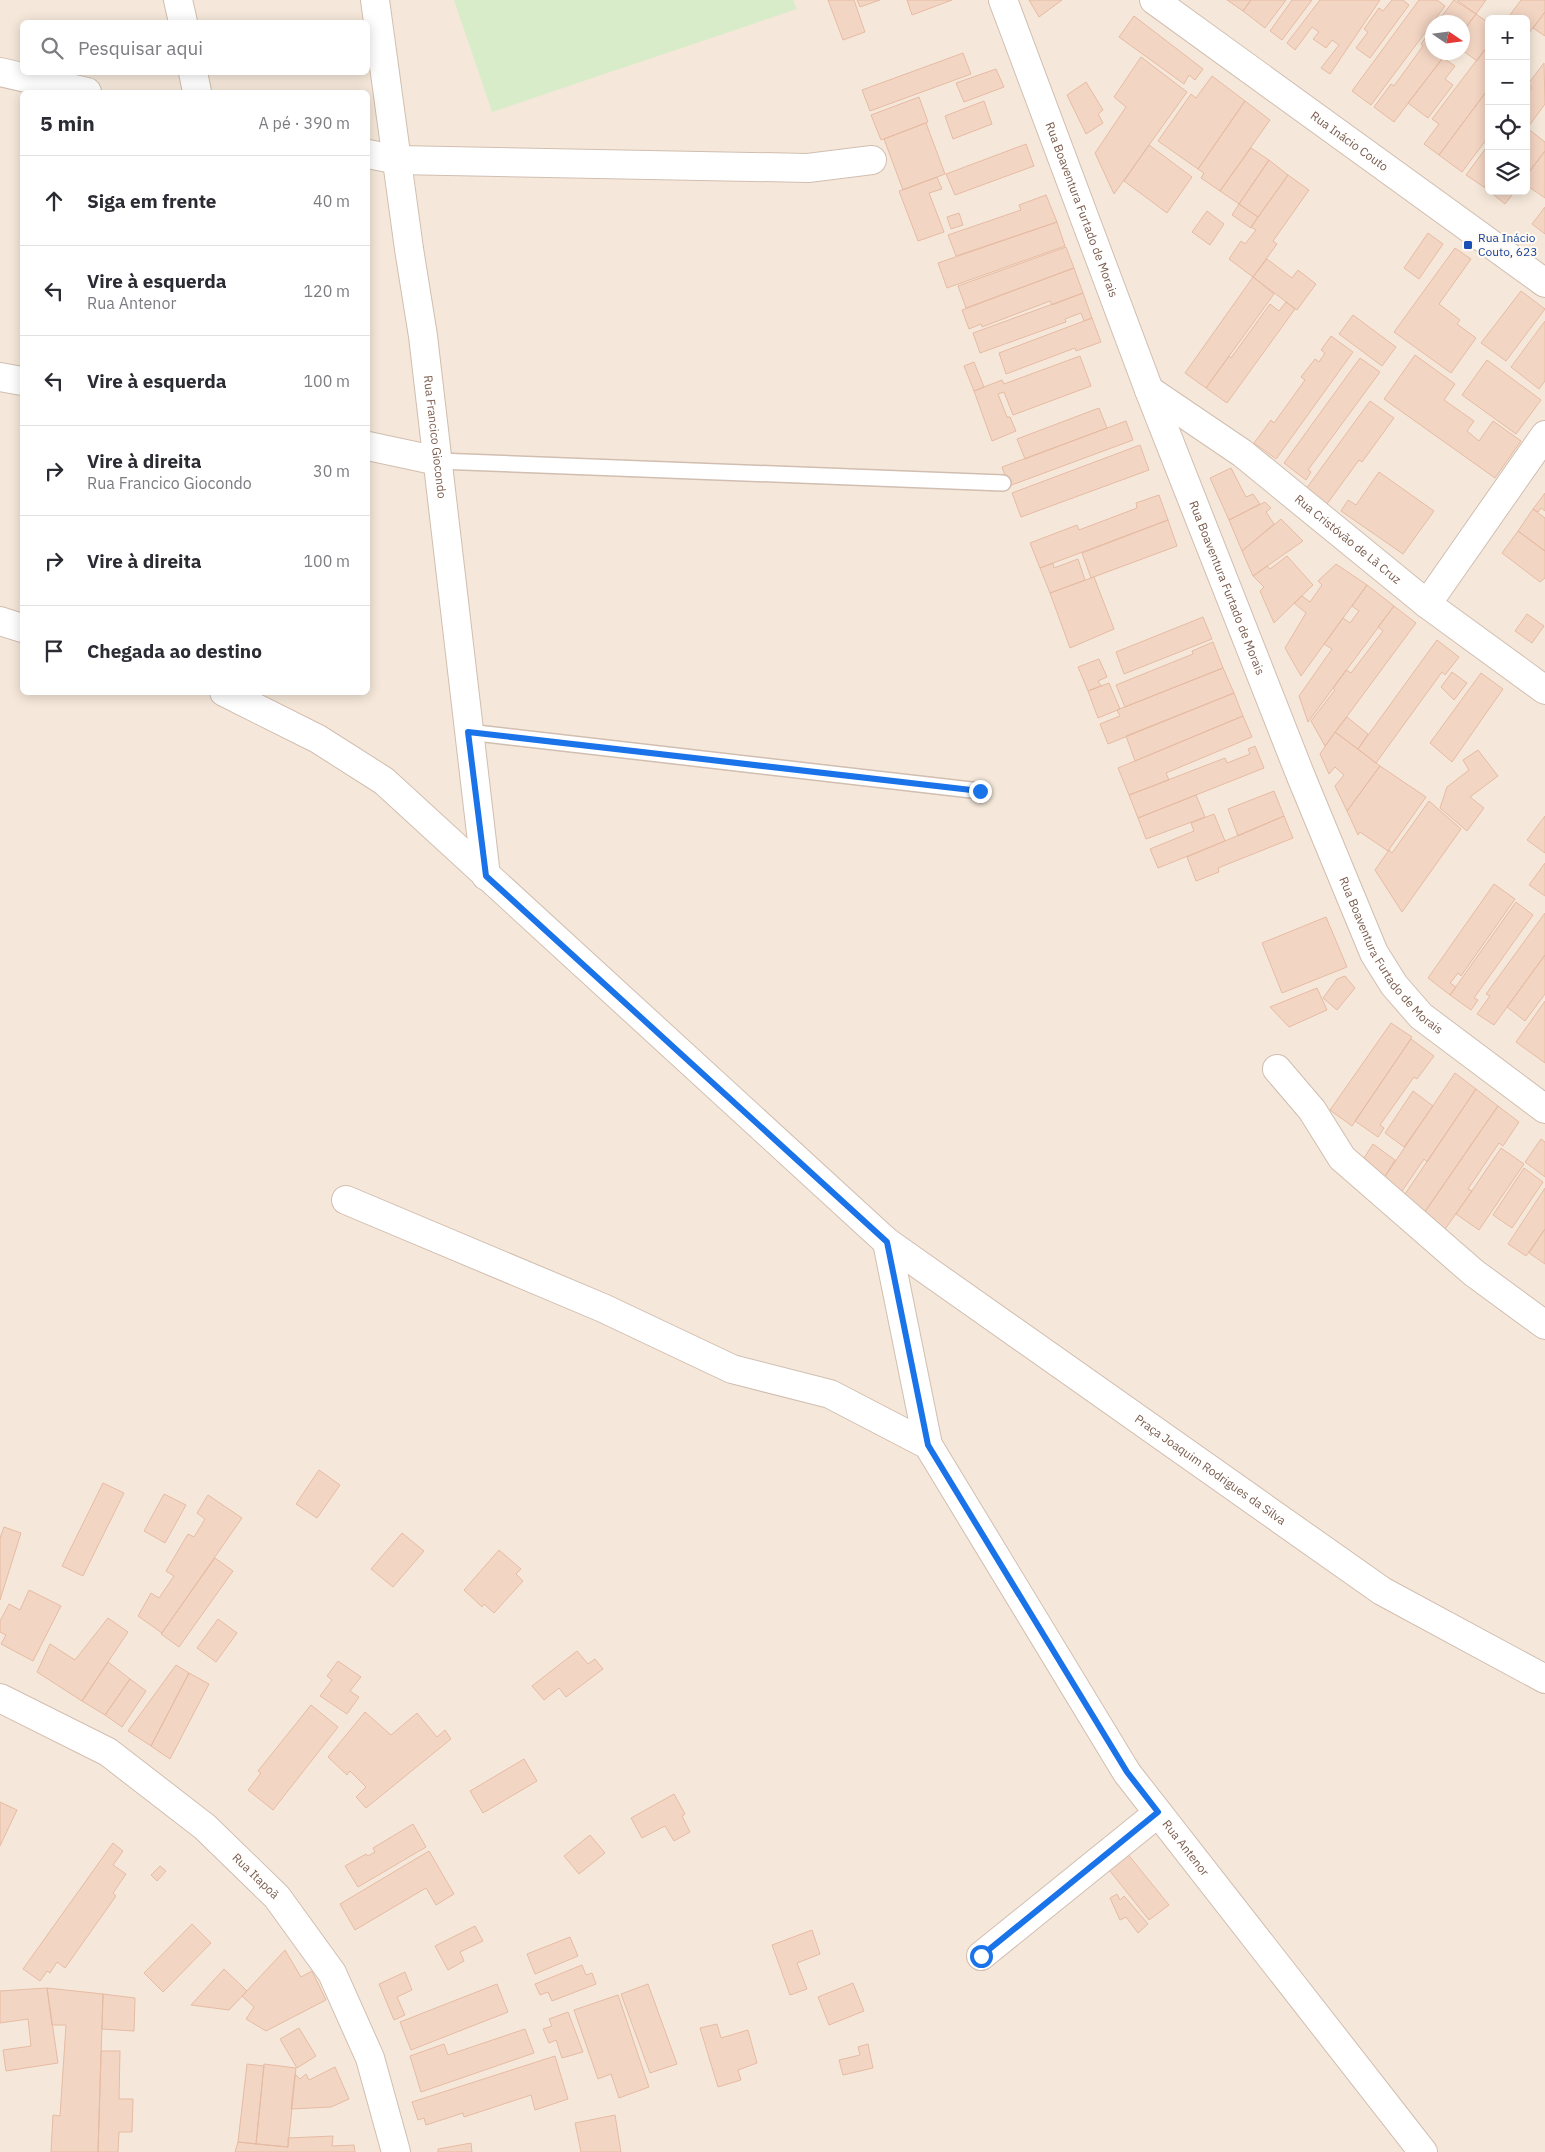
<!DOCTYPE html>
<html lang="pt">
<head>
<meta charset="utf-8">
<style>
	body { margin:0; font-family:"IBM Plex Sans",sans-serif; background:#f7f7f7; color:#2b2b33 }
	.controls { position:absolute; right:15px; top:15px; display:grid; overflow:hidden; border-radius:8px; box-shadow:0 2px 12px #0003 }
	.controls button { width:45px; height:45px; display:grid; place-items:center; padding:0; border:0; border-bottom:1px solid #e1e1e2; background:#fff; color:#2b2b33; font:25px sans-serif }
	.compass { position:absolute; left:1425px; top:15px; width:45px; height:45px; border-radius:50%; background:#fff; box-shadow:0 2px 12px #0003; rotate:103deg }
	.stop { position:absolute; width:15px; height:15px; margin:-11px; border:4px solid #1a73e8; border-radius:50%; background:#fff }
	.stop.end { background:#1a73e8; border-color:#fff; box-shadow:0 1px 5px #0008 }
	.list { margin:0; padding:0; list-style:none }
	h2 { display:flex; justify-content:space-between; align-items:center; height:65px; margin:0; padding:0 20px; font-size:21px }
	h2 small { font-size:16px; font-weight:400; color:#7c7c81 }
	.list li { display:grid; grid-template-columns:32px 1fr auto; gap:15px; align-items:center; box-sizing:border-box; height:90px; padding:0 20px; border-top:1px solid #e1e1e2 }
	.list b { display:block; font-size:19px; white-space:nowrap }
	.list p { margin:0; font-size:16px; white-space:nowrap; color:#7c7c81 }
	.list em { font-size:16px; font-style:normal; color:#7c7c81 }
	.icon { flex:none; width:28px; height:28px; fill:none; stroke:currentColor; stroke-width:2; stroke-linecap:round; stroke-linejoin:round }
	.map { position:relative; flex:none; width:1545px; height:2152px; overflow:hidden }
	.search { position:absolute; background:#fff; box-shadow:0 2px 12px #0003; left:20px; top:20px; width:350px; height:55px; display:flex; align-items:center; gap:12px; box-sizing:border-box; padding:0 18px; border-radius:8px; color:#7c7c81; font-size:19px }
	.panel { position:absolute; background:#fff; box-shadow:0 2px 12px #0003; left:20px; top:90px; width:350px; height:605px; border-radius:8px }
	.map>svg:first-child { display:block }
	.residential { fill:#f5e8da; fill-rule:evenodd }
	.green { fill:#d8ecc9 }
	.building { fill:#f3d5c3; stroke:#e6bba3 }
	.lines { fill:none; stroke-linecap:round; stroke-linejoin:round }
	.service-casing { stroke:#d1beb0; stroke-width:18 }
	.minor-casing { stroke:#d1beb0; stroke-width:30 }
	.service { stroke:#fff; stroke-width:15 }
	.minor { stroke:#fff; stroke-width:28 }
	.route { stroke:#1a73e8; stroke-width:6 }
	.transit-dot { fill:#1a4fb4; stroke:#fffaf3; stroke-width:2 }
	.labels { text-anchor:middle; stroke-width:4; stroke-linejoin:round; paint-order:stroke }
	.street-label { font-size:12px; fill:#7a5c4d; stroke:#fffaf3 }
	.transit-label { font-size:12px; fill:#164399; stroke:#fffaf3; text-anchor:start }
</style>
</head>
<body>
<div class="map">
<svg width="1545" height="2152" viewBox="0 0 1545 2152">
	<rect width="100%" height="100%" fill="#fdf6ec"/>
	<path class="residential" d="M0 0H1545V2152H0ZM1489 19H1526V191H1489ZM22 22H368V72H22ZM1432 22H1462V52H1432ZM22 92H368V692H22Z"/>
	<path class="green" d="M454 0H793L797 9 492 112Z"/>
	<path class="building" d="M828 0H854L865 32 843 40Z
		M857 0H880L860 7Z
		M907 0H952L912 15Z
		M1029 0H1062L1039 17Z
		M1227 0H1251L1243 11Z
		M1251 0H1286L1265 28 1243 11Z
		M1292 0H1312L1282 40 1270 31Z
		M1320 0H1380L1330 74 1321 68 1339 45 1332 40 1326 48 1313 39 1319 32 1312 27 1295 50 1287 43Z
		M1392 0H1403L1409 5 1370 58 1356 48 1368 32 1364 29 1379 8 1383 11Z
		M1419 0H1437L1445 6 1371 105 1352 91Z
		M1454 0 1476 14 1462 32V22H1450L1442 16Z
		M1457 0H1486L1476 14Z
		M1521 0H1545V12L1526 37V19H1507Z
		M1545 12V36L1533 28Z
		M1476 14 1489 23V44L1477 61 1462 50V43L1469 34 1464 30Z
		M1134 16 1203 69 1195 80 1189 75 1184 84 1119 37Z
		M1432 29V52H1447L1394 122 1374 107 1391 84 1394 86 1423 46 1421 44Z
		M1489 44V88L1439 155 1424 144 1439 124 1432 119Z
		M963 53 971 74 870 111 862 90Z
		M1141 57 1187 92 1114 194 1095 153 1126 107 1114 97Z
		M1443 58 1455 66 1445 79 1453 85 1428 118 1408 103Z
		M1544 63 1545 104 1526 130V95L1532 88 1528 84Z
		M996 69 1004 87 964 102 956 83Z
		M1212 76 1245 101 1198 169 1158 141 1191 94 1196 98Z
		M1086 82 1103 110 1098 114 1103 123 1086 134 1067 95Z
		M1489 88V136L1462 172 1439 155Z
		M919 97 928 122 881 140 871 115Z
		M984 101 992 124 953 139 945 116Z
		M1245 101 1270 120 1220 191 1201 178 1204 173 1198 169Z
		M926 123 945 174 903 190 884 139Z
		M1527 128 1545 142V151L1526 176Z
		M1026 144 1034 166 955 195 946 174Z
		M1489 144V181L1484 187 1466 175Z
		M1149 145 1192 177 1167 213 1124 181Z
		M1251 148 1269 160 1239 204 1220 191Z
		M1545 151V198L1526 185V176Z
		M1269 160 1288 175 1258 217 1239 204Z
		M1288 175 1309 190 1273 241 1277 244 1253 277 1229 259 1241 241 1245 244 1256 230 1251 227Z
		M937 177 942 189 929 193 944 232 918 241 899 191Z
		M1489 181V191H1515L1505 204 1484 187Z
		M1046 195 1057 222 956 256 948 235 1021 210 1019 205Z
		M1239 204 1258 217 1251 228 1232 215Z
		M1545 207V234L1532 224Z
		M1207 211 1224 224 1210 245 1192 232Z
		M959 213 963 225 951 229 947 217Z
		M1057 222 1065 246 947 288 938 263Z
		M1428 233 1443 244 1419 279 1404 268Z
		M1066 247 1074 268 966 308 958 286Z
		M1455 248 1471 259 1439 304 1460 320 1457 324 1476 338 1451 373 1394 332Z
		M1267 259 1292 278 1298 270 1316 284 1297 310 1253 277Z
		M1074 268 1083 293 1052 305 1050 301 982 327 981 324 969 329 962 310Z
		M1253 277 1274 294 1206 388 1185 373Z
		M1521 291 1545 309 1506 361 1481 343Z
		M1083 293 1092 318 1084 321 1081 313 1065 319 1066 322 980 353 973 333Z
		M1286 302 1295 309 1227 403 1206 388 1229 356 1231 358 1270 304 1279 311Z
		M1353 315 1396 347 1382 366 1339 334Z
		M1092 318 1101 342 1076 351 1075 348 1006 374 999 353Z
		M1545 321V381L1539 389 1511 367Z
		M1331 336 1353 352 1276 459 1254 443 1271 420 1274 423 1305 380 1301 377 1315 359 1319 362 1325 353 1321 350Z
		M1415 355 1455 384 1444 400 1474 421 1467 431 1479 441 1493 421 1521 441 1495 478 1384 399Z
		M1080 356 1091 386 1013 415 1004 392 998 394 1007 417H1010L1016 431 992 441 974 391 1002 380 1004 384Z
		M1360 358 1380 372 1308 470 1311 472 1306 480 1284 463Z
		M1487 360 1541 400 1516 434 1462 395Z
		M974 362 984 387 974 391 964 366Z
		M1370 401 1394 418 1362 462 1359 460 1327 504 1306 489Z
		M1099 408 1107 428 1025 459 1017 439Z
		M1126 421 1133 440 1009 486 1002 467Z
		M1140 445 1149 470 1021 517 1012 493Z
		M1231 468 1246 497 1253 494 1260 504 1229 520 1210 478Z
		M1379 472 1434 511 1403 554 1341 511 1348 500 1356 505Z
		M1545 493V511L1541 508 1538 512 1533 509Z
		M1159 495 1168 520 1040 568 1030 543 1077 525 1079 530 1137 508 1136 503Z
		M1265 502 1271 508 1266 512 1274 524 1242 551 1229 520Z
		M1533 509 1545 518V551L1518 531Z
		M1281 519 1303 541 1253 576 1242 551Z
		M1168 520 1177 546 1091 578 1082 553Z
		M1518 531 1545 551V578L1540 582 1502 553Z
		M1287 556 1313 585 1274 623 1260 591 1264 587 1253 576 1267 566 1270 569Z
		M1078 559 1085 580 1050 593 1040 568 1053 563 1054 568Z
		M1336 564 1367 585 1301 676 1285 648 1306 613 1294 603 1302 596 1310 602 1322 585 1318 581Z
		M1094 577 1114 629 1070 648 1050 593Z
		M1367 585 1394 606 1308 722 1299 696 1332 649 1324 644 1343 618 1350 623 1359 611 1352 606Z
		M1394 606 1416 623 1325 746 1311 721 1335 690 1333 688 1346 670 1351 673 1383 631 1378 627Z
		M1527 614 1544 626 1532 643 1515 631Z
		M1203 617 1212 639 1124 674 1116 652Z
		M1437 640 1459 657 1445 675 1442 672 1376 763 1358 749Z
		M1213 642 1223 668 1125 707 1116 685 1193 654 1192 651Z
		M1099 659 1107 677 1098 681 1101 686 1088 691 1078 667Z
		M1223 668 1234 693 1108 744 1100 724 1120 716 1117 710Z
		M1452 672 1467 683 1454 700 1441 687Z
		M1481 673 1503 689 1452 762 1430 743Z
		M1109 683 1120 709 1098 718 1088 691Z
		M1234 693 1243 716 1135 761 1126 736Z
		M1243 716 1252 737 1166 773 1169 780 1129 795 1118 768Z
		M1347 717 1368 734 1358 749 1335 732Z
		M1335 732 1380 766 1347 811 1335 786 1344 775 1335 767 1329 774 1320 754Z
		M1255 746 1264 768 1138 818 1129 795 1225 758 1227 763 1250 754 1248 749Z
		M1478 750 1498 776 1470 797 1484 808 1467 831 1440 808 1447 787 1469 770 1463 760Z
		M1380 766 1426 797 1388 851 1360 832 1358 835 1347 811Z
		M1274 791 1284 816 1238 836 1228 809Z
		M1196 795 1205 817 1146 839 1138 818Z
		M1429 801 1461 829 1402 912 1375 870 1389 850 1392 853Z
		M1214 814 1225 841 1158 868 1150 849 1194 831 1191 823Z
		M1284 816 1293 838 1218 868 1219 872 1196 881 1187 857Z
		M1545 816V853L1527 840Z
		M1545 863V896L1529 885Z
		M1494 884 1515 899 1461 976 1458 973 1450 983 1456 987 1450 995 1428 978Z
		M1516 902 1533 915 1474 998 1478 1000 1471 1010 1450 995Z
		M1545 913V955L1494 1025 1477 1014 1490 996 1486 994Z
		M1326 917 1347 967 1282 993 1262 943Z
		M1545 955V994L1525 1021 1507 1007Z
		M1345 976 1355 988 1337 1010 1323 998 1337 979Z
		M1317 988 1327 1010 1289 1027 1270 1007Z
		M1545 1001V1063L1516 1042Z
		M1391 1023 1412 1037 1352 1126 1330 1110Z
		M1411 1039 1434 1056 1417 1079 1414 1077 1380 1125 1384 1128 1378 1137 1355 1121Z
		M1455 1073 1476 1089 1427 1162 1424 1159 1398 1197 1380 1184Z
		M1476 1089 1498 1106 1422 1216 1401 1200Z
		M1413 1091 1433 1106 1404 1147 1385 1133Z
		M1498 1106 1519 1122 1503 1146 1499 1143 1468 1189 1472 1191 1443 1232 1422 1216Z
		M1541 1139 1545 1142V1177L1525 1162Z
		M1373 1144 1395 1160 1380 1184 1361 1170 1367 1160 1364 1158Z
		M1501 1148 1524 1164 1479 1230 1456 1214Z
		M1524 1168 1543 1182 1512 1228 1493 1215Z
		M1545 1188V1229L1526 1256 1508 1244Z
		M1545 1229V1264L1529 1253Z
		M319 1470 340 1485 317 1518 296 1504Z
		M103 1483 124 1493 83 1576 62 1566Z
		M164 1494 186 1505 165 1543 144 1531Z
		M208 1495 242 1518 162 1633 138 1616 151 1593 159 1598 174 1576 166 1571 188 1534 194 1537 205 1519 197 1513Z
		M4 1527 21 1533 0 1600V1538Z
		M402 1533 424 1551 393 1587 371 1569Z
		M499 1550 521 1569 516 1574 523 1581 494 1613 484 1604 482 1607 464 1590Z
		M215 1558 233 1571 179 1647 161 1634Z
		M29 1590 61 1606 33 1661 1 1644 6 1635 0 1632V1621L9 1604 20 1610Z
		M108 1618 128 1632 82 1701 37 1672 50 1644 75 1660Z
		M218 1619 237 1633 216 1662 197 1648Z
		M577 1651 588 1664 595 1659 603 1669 566 1697 559 1688 544 1700 532 1686Z
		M338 1661 361 1677 350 1691 359 1697 347 1714 320 1696 332 1680 327 1676Z
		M108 1662 130 1679 105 1715 82 1701Z
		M176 1665 189 1673 151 1746 128 1731Z
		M189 1673 209 1684 170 1759 151 1746Z
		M130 1679 146 1691 122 1727 105 1715Z
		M311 1705 338 1727 273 1810 248 1790 261 1773 258 1771Z
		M365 1712 391 1735 417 1713 437 1737 445 1730 451 1739 366 1808 356 1797 366 1787 350 1771 347 1775 328 1757Z
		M524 1759 537 1781 483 1813 470 1791Z
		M674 1794 685 1814 682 1816 690 1832 674 1841 665 1826 642 1838 631 1818Z
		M0 1802 17 1810 0 1846Z
		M413 1824 426 1847 358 1887 345 1866 366 1854 368 1856 375 1852 373 1848Z
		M590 1835 605 1853 579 1874 564 1856Z
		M113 1843 123 1851 113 1865 126 1874 113 1893 116 1896 65 1968 57 1962 50 1973 47 1971 40 1981 23 1969Z
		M1122 1847 1169 1905 1149 1920 1102 1861Z
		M429 1851 454 1894 436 1905 426 1888 355 1930 340 1904Z
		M160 1866 166 1871 157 1881 151 1875Z
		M1117 1894 1120 1900 1124 1896 1148 1924 1138 1933 1126 1917 1120 1920 1110 1898Z
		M192 1924 211 1943 163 1992 144 1973Z
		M475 1926 483 1941 460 1952 464 1961 448 1970 435 1946Z
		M812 1930 820 1954 797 1963 807 1989 790 1995 772 1945Z
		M570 1937 578 1956 535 1974 527 1954Z
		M285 1950 301 1977 312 1971 326 2000 266 2031 246 2019 254 2007 242 1996Z
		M582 1965 586 1975 592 1973 596 1984 552 2001 548 1992 540 1995 535 1984Z
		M224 1969 247 1991 229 2010 191 2005Z
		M405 1972 412 1990 397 1997 405 2015 394 2020 379 1984Z
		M853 1983 864 2011 829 2025 818 1997Z
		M497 1984 508 2012 411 2050 400 2022Z
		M648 1984 677 2064 650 2073 621 1994Z
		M47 1988 103 1994 98 2152H51L53 2115 60 2116 66 2025H52Z
		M47 1988 58 2063 6 2071 3 2050 31 2046 28 2019 0 2023V1991Z
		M103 1994 135 1998 134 2031 102 2029Z
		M618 1995 649 2087 619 2098 611 2074 598 2079 574 2010Z
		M568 2012 583 2052 562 2058 556 2040 549 2043 543 2029 552 2026 549 2019Z
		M717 2024 721 2038 748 2030 757 2063 738 2070 741 2080 718 2087 700 2028Z
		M299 2028 316 2056 297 2068 280 2039Z
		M525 2029 534 2053 421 2092 410 2056 444 2044 448 2055Z
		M868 2044 873 2068 843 2075 839 2060 860 2055 858 2047Z
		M101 2051H120L119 2099H133L132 2132H119L118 2152H98Z
		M555 2056 568 2099 535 2110 531 2095 464 2117 463 2113 426 2125 424 2118 418 2120 412 2102Z
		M247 2064 264 2066 256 2144 238 2142Z
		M264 2064 296 2068 288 2147 256 2144Z
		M335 2067 349 2099 331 2107 291 2109 295 2074 300 2079 306 2074 309 2080Z
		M615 2115 621 2152H581L575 2123Z
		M333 2136 332 2146 354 2145 355 2152H235L238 2142 288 2147V2138Z
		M471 2143 472 2152H438V2149Z"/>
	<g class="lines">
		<defs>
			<path id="service" d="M438 461 1003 483
				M468 732 980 791"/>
			<g id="minor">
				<path d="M178 0 183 22"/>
				<path id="s1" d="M375 0 409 249 423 336 486 876"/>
				<path id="s2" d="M1003 0 1149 390 1300 774 1374 953 1394 985 1421 1016 1545 1109"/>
				<path id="s3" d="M1154 0 1545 283"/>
				<path d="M0 72 87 92"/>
				<path d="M193 72 197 92"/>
				<path d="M368 154 398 160 808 168 872 160"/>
				<path d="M0 377 22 381"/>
				<path id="s4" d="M1149 390 1242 453 1427 604 1545 690"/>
				<path d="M368 446 438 461"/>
				<path d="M1427 604 1545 435"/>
				<path d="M0 621 22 628"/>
				<path id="s5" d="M224 692 318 739 384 781 887 1242 1382 1591 1545 1679"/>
				<path d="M1277 1069 1312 1110 1342 1158 1474 1273 1545 1325"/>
				<path d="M346 1200 603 1308 732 1369 830 1394 928 1445"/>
				<path id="s6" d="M887 1242 928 1445 1127 1773 1423 2152"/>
				<path id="s7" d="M0 1698 108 1752 205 1827 277 1897 332 1973 370 2058 396 2152"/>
				<path d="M981 1956 1158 1813"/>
			</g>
		</defs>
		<use href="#service" class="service-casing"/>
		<use href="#minor" class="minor-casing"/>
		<use href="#service" class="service"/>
		<use href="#minor" class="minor"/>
	</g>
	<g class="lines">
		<path class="route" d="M980 791 468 732 486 876 887 1242 928 1445 1127 1772 1158 1812 981 1956"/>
	</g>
	<rect class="transit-dot" x="1463" y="240" width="10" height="10" rx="2.5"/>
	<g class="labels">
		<g class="street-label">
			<text dy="4" stroke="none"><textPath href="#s3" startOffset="241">Rua Inácio Couto</textPath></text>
			<text dy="4" stroke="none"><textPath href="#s2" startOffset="224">Rua Boaventura Furtado de Morais</textPath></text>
			<text dy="4" stroke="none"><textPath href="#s1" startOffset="441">Rua Francico Giocondo</textPath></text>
			<text dy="4" stroke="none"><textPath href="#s4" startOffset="249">Rua Cristóvão de Lã Cruz</textPath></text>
			<text dy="4" stroke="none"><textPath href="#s2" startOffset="629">Rua Boaventura Furtado de Morais</textPath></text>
			<text dy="4" stroke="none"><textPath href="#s2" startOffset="1034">Rua Boaventura Furtado de Morais</textPath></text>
			<text dy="4" stroke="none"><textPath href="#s5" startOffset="1261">Praça Joaquim Rodrigues da Silva</textPath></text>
			<text dy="4" stroke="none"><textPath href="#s6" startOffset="686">Rua Antenor</textPath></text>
			<text dy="4" stroke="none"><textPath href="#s7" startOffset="314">Rua Itapoã</textPath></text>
		</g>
		<g class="transit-label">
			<text x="1478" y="242">Rua Inácio<tspan x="1478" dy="14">Couto, 623</tspan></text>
		</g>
	</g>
</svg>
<div class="controls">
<button>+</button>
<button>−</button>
<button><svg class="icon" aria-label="locate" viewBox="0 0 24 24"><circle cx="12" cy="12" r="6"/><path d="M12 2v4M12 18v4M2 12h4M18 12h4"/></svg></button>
<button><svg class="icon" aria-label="layers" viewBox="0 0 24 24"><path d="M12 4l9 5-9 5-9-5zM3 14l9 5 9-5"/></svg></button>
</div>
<svg class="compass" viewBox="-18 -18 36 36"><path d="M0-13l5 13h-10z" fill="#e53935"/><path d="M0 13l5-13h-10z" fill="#7c7c81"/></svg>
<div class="stop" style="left:981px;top:1956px"></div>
<div class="stop end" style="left:980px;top:791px"></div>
<div class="search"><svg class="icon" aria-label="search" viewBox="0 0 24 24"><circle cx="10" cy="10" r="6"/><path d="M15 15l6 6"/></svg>Pesquisar aqui</div>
<section class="panel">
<h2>5 min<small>A pé · 390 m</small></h2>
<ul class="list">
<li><svg class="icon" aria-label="ahead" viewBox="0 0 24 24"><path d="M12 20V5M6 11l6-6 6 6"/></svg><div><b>Siga em frente</b></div><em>40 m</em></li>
<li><svg class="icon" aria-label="left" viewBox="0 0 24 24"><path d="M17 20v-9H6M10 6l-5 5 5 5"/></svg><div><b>Vire à esquerda</b><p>Rua Antenor</p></div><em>120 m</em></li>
<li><svg class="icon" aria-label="left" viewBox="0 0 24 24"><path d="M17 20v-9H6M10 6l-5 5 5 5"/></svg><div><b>Vire à esquerda</b></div><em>100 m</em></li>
<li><svg class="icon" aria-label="right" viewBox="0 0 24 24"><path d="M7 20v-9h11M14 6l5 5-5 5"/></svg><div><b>Vire à direita</b><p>Rua Francico Giocondo</p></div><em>30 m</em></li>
<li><svg class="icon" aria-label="right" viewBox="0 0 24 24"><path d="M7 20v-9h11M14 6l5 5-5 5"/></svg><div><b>Vire à direita</b></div><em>100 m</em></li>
<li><svg class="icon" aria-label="arrive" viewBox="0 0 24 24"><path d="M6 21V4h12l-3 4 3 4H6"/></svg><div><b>Chegada ao destino</b></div></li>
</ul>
</section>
</div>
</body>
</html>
